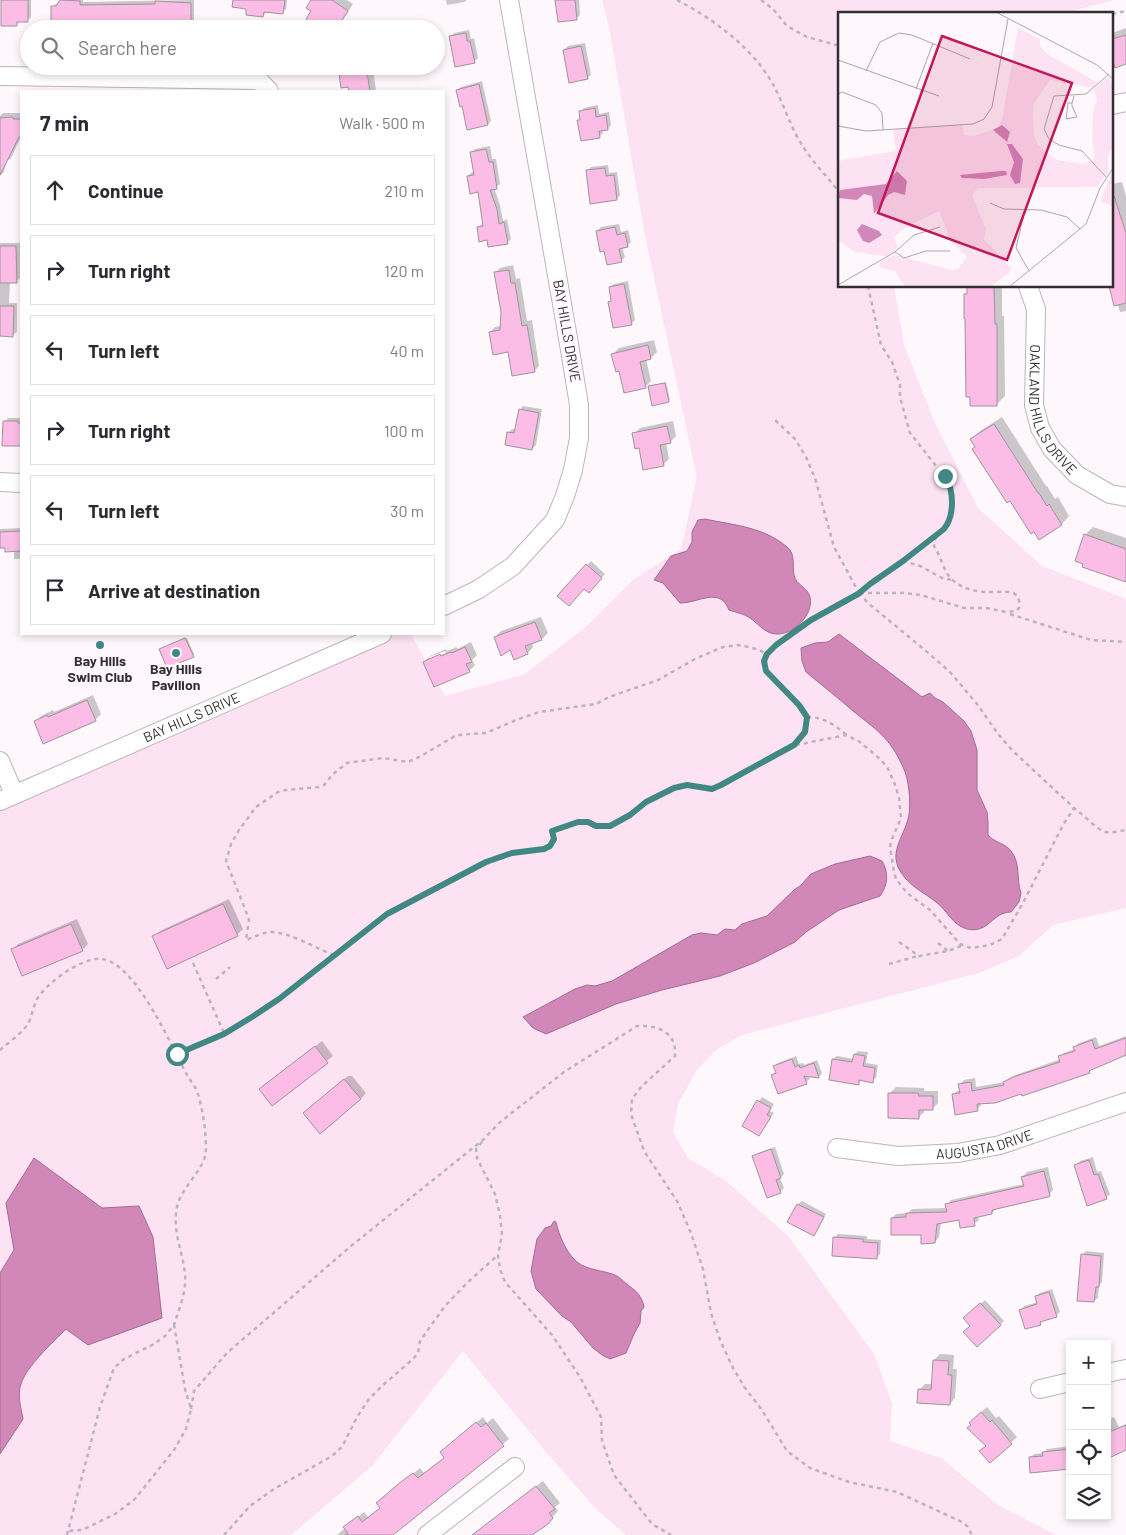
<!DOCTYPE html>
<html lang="en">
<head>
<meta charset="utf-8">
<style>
	body { margin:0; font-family:Barlow,sans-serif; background:#f2f2f3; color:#2b2b33 }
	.controls { position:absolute; right:15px; bottom:15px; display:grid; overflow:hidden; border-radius:0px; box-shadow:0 2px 8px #0003 }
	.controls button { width:45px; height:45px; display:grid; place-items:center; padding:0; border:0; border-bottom:1px solid #e1e1e2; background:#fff; color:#2b2b33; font:25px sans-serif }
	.stop { position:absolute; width:15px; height:15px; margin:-11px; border:4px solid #418884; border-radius:50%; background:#fff }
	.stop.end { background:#418884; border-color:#fff; box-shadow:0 1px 5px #0008 }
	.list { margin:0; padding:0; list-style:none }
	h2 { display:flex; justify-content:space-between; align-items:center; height:65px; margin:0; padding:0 20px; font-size:21px }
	h2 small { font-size:16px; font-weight:400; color:#7c7c81 }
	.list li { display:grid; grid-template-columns:32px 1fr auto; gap:15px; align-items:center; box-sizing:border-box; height:70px; margin:0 10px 10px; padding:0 10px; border:1px solid #e1e1e2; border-radius:0px }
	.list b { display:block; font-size:19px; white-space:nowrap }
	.list em { font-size:16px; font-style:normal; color:#7c7c81 }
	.icon { flex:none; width:28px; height:28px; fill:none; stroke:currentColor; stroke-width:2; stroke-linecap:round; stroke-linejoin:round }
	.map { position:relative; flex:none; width:1126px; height:1535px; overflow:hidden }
	.search { position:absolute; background:#fff; box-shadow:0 2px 8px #0003; left:20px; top:20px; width:425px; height:55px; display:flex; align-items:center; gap:12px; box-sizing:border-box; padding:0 18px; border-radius:28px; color:#7c7c81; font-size:19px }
	.panel { position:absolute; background:#fff; box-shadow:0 2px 8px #0003; left:20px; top:90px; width:425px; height:545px; border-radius:0px }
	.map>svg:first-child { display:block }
	.green { fill:#fde2f3 }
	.water { fill:#d188b8; stroke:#a16d90 }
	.shadow { fill:#0003; fill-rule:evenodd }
	.building { fill:#fbbde5; stroke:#9f939a }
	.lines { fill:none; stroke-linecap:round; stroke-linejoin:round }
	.minor-casing { stroke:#bfb3ba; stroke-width:20 }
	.path { stroke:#bab5b9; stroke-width:2.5; stroke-dasharray:4 4; stroke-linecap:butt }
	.minor { stroke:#fff; stroke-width:18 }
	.route { stroke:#418884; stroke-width:6 }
	.poi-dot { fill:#418884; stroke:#fef8fc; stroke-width:2 }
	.labels { text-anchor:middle; stroke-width:5; stroke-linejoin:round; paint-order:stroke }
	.street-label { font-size:14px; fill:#322e31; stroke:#fef8fc }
	.poi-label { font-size:14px; font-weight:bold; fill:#322e31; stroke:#fef8fc }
	.inset-road { fill:none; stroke:#aca7ab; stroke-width:1 }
	.view { fill:#c2185b; fill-opacity:0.15; stroke:#c2185b; stroke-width:2.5 }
	.inset-edge { fill:none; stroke:#322e31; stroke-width:2.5 }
</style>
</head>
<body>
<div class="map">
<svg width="1126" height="1535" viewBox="0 0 1126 1535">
	<rect width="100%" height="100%" fill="#fef8fc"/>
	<path class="green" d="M602 0H1114L1060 14H840V286H894L904 345 935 423 978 508 1042 566 1126 599V908L1053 925 1019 956 979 973 742 1035 717 1049 697 1070 678 1104 673 1132 688 1158 726 1181 789 1237 874 1354 892 1403 890 1441 941 1458 998 1505 1056 1535H626L596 1509 546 1452 463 1351 372 1466 291 1535H0V803L73 779 245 705 395 634H411L445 696 525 674 588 625 634 579 681 549 697 477 645 236 609 27Z"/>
	<path class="water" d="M705 519C733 525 764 527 787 547 796 554 792 566 794 575 796 585 808 588 810 597 814 615 793 635 776 634 764 633 759 624 750 618 745 614 735 612 729 610 720 586 699 603 680 603L663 583 654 580 671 556 687 551 692 542V532L698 520Z
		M839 634 922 697 930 693 935 698 943 702 964 721 971 731 977 750V790L987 812 988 822V835C995 843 1005 843 1011 851 1021 864 1016 879 1021 893L1019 902 1011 912C992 912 989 934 967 929 952 925 947 910 936 902 926 894 915 889 906 879 884 854 904 840 909 815 911 802 909 779 903 767 890 738 877 730 853 711 838 698 822 685 806 672L802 661 801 648 815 643 828 642Z
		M870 856 882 861C889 873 888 885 880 896L839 910 806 932 795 942 754 963 720 976 662 990 616 1004 546 1034 533 1028 523 1017 575 989 587 985 595 986 612 981 692 935 701 933 717 935 725 929 735 930 742 924 767 916 794 890 800 886 811 874 835 864Z
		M34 1158 102 1208 139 1206 153 1237 162 1318 88 1345 66 1329C53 1342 26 1367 21 1384 17 1395 21 1408 23 1419L0 1454V1273L14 1250 6 1203Z
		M554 1221 556 1222C559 1235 566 1253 577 1262 588 1271 605 1270 617 1276 622 1279 625 1283 629 1286 637 1291 642 1297 644 1307L641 1311 640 1323 634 1334 626 1353 610 1359 602 1355 593 1348 571 1322 562 1316 536 1289 531 1271 537 1239 545 1228 551 1226Z"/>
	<path class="shadow" d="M2 0H31V17L27 21H21L17 24Z
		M62 0H83V2L194 0V21L190 25H136L119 29 53 6Z
		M249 0H287L286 9 282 13 266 12 263 16Z
		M312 0H347L353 4 337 29H324L313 11Z
		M446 0H467L464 2 447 5Z
		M557 0H579L580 15 577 18Z
		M1126 28V63L1112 67V33Z
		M469 30 471 39 474 38 478 58 474 62 450 37 454 33Z
		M585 43 591 75 587 78 564 50 568 46Z
		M339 66H376L373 68 376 91H350L349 85Z
		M482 81 491 121 488 124 463 105 457 90 461 87Z
		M598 105 599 114 609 112 611 125 608 129 602 130 603 133 599 137 578 121 581 118 580 112 584 108Z
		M3 113H21V137L11 158 6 162 4 172 0 176V116Z
		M490 146 492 159H496L500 184 494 188 500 205 503 221 507 219 511 239 507 243 488 239 478 227 484 223 480 191 468 176 472 172H475L472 153 475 149Z
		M608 165 609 173 617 172 620 195 617 199 587 171 591 167Z
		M1122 182 1126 196V311L1120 312 1112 286V184Z
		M619 224 621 232 628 230 631 242 627 246 622 247 625 257 621 261 605 250 597 231 601 227Z
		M0 243H20V278L16 282H10L9 303H17V332L13 335H0Z
		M513 265 516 279 520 278 527 321 532 320 539 366 534 371 509 351 490 332 495 327 501 326 502 312 495 273 500 268Z
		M628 281 635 320 631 324 609 302 612 300 610 287 614 284Z
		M968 286H1002V316H1004L1005 396 997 404 965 295 968 292Z
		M654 340 657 352 651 358 646 359 651 381 645 387 620 370 613 354 619 348Z
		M666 382 670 400 668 401 649 387Z
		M523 406 542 409 536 445 532 449 508 433 512 429 516 430 520 410Z
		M1002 417 1046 486H1047L1055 499 1058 497 1069 516 1062 524 1039 538 972 439 980 431Z
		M8 418H21V445H4L5 422Z
		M673 421 676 436 670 442H666L669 459 664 464 640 446 634 434 640 428Z
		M1093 527 1126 538V581L1085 535Z
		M21 528V559H14V550L6 546H0V529Z
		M591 561 605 574 593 588 584 587 558 595Z
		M541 617 548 633 542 639 532 643 533 647 528 653 511 648 495 637 501 631Z
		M187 638 194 654 193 656 160 650Z
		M471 642 477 655 472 660 475 665 469 671 424 662 430 656 446 649 447 651 457 647V649ZM445 651 446 653 429 660V657Z
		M93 695 101 714 95 720 44 742 35 724 41 716 53 710 54 712Z
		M229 899 243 929 237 935 154 936 160 931Z
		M77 919 88 944 82 950H12L18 944Z
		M1126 1036V1056L1125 1054 1092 1068 1089 1072 1022 1092 981 1102V1105L977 1110 953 1095 957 1091 961 1090 960 1084 964 1080 975 1078 976 1087 1005 1082 1009 1078 1021 1073 1061 1059 1060 1057 1064 1053 1075 1049V1047L1079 1043 1096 1037 1099 1046Z
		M322 1041 333 1056 272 1104 260 1089Z
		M858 1051 868 1052 866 1063 878 1065 876 1078 872 1081 862 1080 858 1083 833 1059 837 1056 854 1059 855 1054Z
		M796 1056 799 1064 803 1063 804 1065 817 1060 822 1073 819 1077 808 1075 810 1079 806 1082 773 1076 776 1072 775 1066 778 1063Z
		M348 1076H352L366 1093 361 1099 310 1107Z
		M896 1087 924 1088V1091H938V1103L932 1109H924V1112L918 1118 890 1093Z
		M762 1097 774 1104 770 1111 774 1113 759 1134 744 1125Z
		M775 1147 784 1174 780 1178 784 1188 780 1192 754 1156 758 1153Z
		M1093 1157 1097 1172 1101 1171 1110 1194 1106 1198 1076 1165 1080 1161Z
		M1048 1167 1053 1190 1049 1195 996 1209 992 1213 978 1216 979 1220 974 1224 960 1218 941 1222 939 1237 935 1242 922 1233 892 1218 896 1214 908 1213 912 1209 947 1208V1205L951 1200 1024 1184 1022 1177 1027 1172Z
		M802 1201 826 1214 817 1231 814 1235 789 1222 798 1204Z
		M838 1234 867 1236V1239L881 1240 880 1254 876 1258 834 1238Z
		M1086 1251 1104 1253 1102 1282 1099 1285 1098 1298 1094 1301 1082 1255Z
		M1052 1289 1060 1312 1056 1315 1044 1320 1041 1323 1026 1328 1021 1310 1024 1306 1038 1302 1036 1296 1040 1293Z
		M985 1300 1004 1321 977 1345 972 1326 965 1318Z
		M940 1354 954 1355 953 1369H957L955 1398 950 1404 919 1390 925 1384H932L934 1360Z
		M987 1407 996 1418 999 1416 1017 1437 990 1462 987 1446 972 1425 976 1417Z
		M483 1417 487 1423 493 1418 509 1439 455 1484 391 1535H337L364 1512 368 1517 381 1507 384 1498 420 1468 424 1473 445 1457 447 1447Z
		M1114 1417 1119 1427 1126 1424V1449L1107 1446V1420Z
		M1070 1446V1468L1030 1458 1034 1454 1044 1453 1047 1449Z
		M543 1481 560 1503 555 1507 558 1511 547 1523 530 1535H473Z"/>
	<path class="building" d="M1 0H28V22H17V26H1Z
		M60 0 80 1V5L155 4V1L191 3V26H136L122 27V29H100L51 26V6H56Z
		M233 0H285L283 14 264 12 263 17 246 15V9L232 7Z
		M311 0H332L348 11 336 29H316L305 21 311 11 306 8Z
		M555 0H575L577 20 558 22Z
		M466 33 467 41H470L475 63 455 67 449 36Z
		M1126 35V64L1115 68 1112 58V39Z
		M581 46 588 79 569 83 563 50Z
		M338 66H366L370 91H349L348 87 341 88Z
		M479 84 488 125 467 130 462 106 460 107 456 90Z
		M595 108 596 117 606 115 608 130 599 131 600 138 581 141 577 120H580L579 111Z
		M13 117V119H21V137H19L0 175V118Z
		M486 149 489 162H493L497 189 490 190 497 209 499 224 504 222 508 244 488 247 487 240 479 242 477 227 483 226 478 192 470 194 467 176 474 175 470 152Z
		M605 168 606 176 614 175 617 200 590 204 586 170Z
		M1112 196H1114L1126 233V303L1114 306 1109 286H1112Z
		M615 227 617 235 625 233 628 247 619 249 622 262 607 265 604 251 600 252 596 231Z
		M0 246H16L17 283H0Z
		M509 270 511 283H515L522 326 527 325 535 372 512 376 508 352 493 355 489 332 500 330 501 312 494 272Z
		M624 284 632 325 613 328 608 302 611 301 609 287Z
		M967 286H994L995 324H997V406H970V397H966L965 319H964V294H967Z
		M0 306H14L13 337 0 336Z
		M648 345 651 359 640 362 646 388 624 393 619 371 616 372 611 354Z
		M665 383 669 402 652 406 648 386Z
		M519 409 539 413 532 450 505 445 507 432 514 433Z
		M3 421H18V423H21V446H2Z
		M994 424 1038 493H1039L1047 506 1049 504 1062 525 1039 540 1034 532 1031 534 1010 501 1007 503 972 449 975 447 970 439Z
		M667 426 671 443 660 445 664 466 643 470 639 448 635 449 632 433Z
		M21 531V551L5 552V548H0V532Z
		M1084 534 1126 549V582L1082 567 1083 564 1075 561Z
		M586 564 602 578 589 593 584 589 569 606 557 596Z
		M535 622 542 640 525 646 528 654 514 660 510 650 501 656 494 637Z
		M185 638 194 657 167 668 159 649Z
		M465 647 472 662 466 664 470 672 434 687 423 662 440 654 441 656 451 652 452 653Z
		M87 700 96 721 43 744 34 721 47 715 48 717Z
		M223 904 238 936 167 969 152 936Z
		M71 924 83 951 22 976 11 949Z
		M1126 1038V1055L1089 1071 1090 1073 1022 1096 1021 1094 995 1103 977 1104 978 1111 955 1115 952 1094 960 1093 958 1084 971 1082 972 1091 1004 1085 1003 1082 1016 1076 1060 1062 1058 1056 1075 1051 1073 1047 1092 1040 1095 1049Z
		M315 1046 328 1063 272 1106 259 1089Z
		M854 1054 865 1056 863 1066 875 1068 873 1083 859 1080V1085L829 1080 832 1059 852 1062Z
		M792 1059 795 1067 799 1065 800 1068 814 1063 819 1078 804 1076 807 1084 778 1094 771 1075 776 1073 773 1066Z
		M344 1079 361 1099 320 1134 303 1113Z
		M888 1093H918L919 1096H933V1110H919V1119L888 1118Z
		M757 1100 771 1108 767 1115 771 1117 759 1136 742 1126Z
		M771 1149 781 1178 776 1180 781 1193 767 1198 752 1156Z
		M1089 1160 1094 1175 1098 1174 1107 1199 1087 1206 1074 1165Z
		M1044 1171 1050 1196 1048 1197 992 1210V1214L974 1218 975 1226 960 1228 959 1220 937 1224 935 1243 921 1244V1235H891V1218L906 1217V1213L947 1212 945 1204 1024 1186 1021 1177Z
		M797 1204 824 1217 814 1236 787 1222Z
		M833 1237 863 1239V1242L878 1243 877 1259 832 1256Z
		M1081 1254 1101 1256 1099 1287H1096L1094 1302 1077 1301Z
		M1049 1292 1057 1317 1040 1322 1041 1325 1025 1329 1019 1310 1037 1304 1035 1296Z
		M980 1303 1001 1325 977 1347 963 1332 970 1326 963 1318Z
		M933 1360 949 1361 948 1375H952L950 1405 917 1403 918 1389 931 1390Z
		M981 1412 990 1422 992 1420 1012 1444 990 1463 979 1451 986 1446 967 1428 971 1425 969 1423Z
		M476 1422 481 1427 486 1423 504 1446 393 1535H345L348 1533 343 1527 358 1516 362 1522 380 1508 376 1503 402 1481 413 1473 418 1478 444 1458 440 1452Z
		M1126 1425V1450L1111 1457 1107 1449V1433Z
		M1070 1449V1469L1030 1473 1029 1457 1043 1456 1042 1452Z
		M536 1486 555 1509 549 1513 553 1518 548 1524 532 1535H472Z"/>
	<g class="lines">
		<defs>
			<g id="minor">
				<path d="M0 76 259 80 269 91"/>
				<path d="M1112 105 1126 102"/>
				<path id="s1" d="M1028 286 1036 309 1034 405 1040 428 1052 449 1077 475 1110 494 1126 497"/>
				<path d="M0 482 21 483"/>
				<path d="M444 606 479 589 513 566 555 520 565 496 573 470 579 438V405L569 344 509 0"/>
				<path d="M0 761 14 794"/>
				<path id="s2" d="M0 801 382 634"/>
				<path id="s3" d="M837 1148 898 1156 958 1153 1000 1145 1126 1102"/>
				<path d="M1107 1373 1126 1369"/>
				<path d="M1040 1389 1070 1382"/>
				<path d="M427 1535 515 1467"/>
			</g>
		</defs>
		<use href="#minor" class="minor-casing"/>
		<path class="path" d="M677 0C715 20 753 48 774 86 784 105 792 131 804 148 814 164 829 178 840 194
			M761 0 773 9 787 26 807 37 840 46
			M1112 14 1126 11
			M903 561 920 566 942 578 952 580
			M859 593 903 561 944 529C953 517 954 495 948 481L910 433 900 397V385L892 362 881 345 868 286
			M859 593 869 604 926 651 950 672 977 704 998 734 1013 751 1074 808C1082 813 1098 831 1106 832 1112 833 1120 831 1126 830
			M860 593H903L921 595 964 608H986L1006 612 1016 611 1019 608C1022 586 1001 593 988 592 977 592 964 589 955 582 943 573 942 558 934 546L936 535
			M1010 614 1091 640 1126 642
			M807 717C825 717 834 725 847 735
			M796 745 846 735 860 742 881 760 887 767 894 782 899 797 901 818 892 839 890 847 894 872 896 879 907 893 930 910 960 944 971 948 990 945 1002 939 1024 901 1063 825 1074 808
			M899 942 919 956 948 951 961 946
			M938 943 948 951
			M334 955C317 949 289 932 272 932 263 932 254 937 246 940L249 920 247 914 226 861 231 844 239 830 256 807 278 792 286 790 319 787 324 785 333 774 347 763 383 758 408 762 419 757 457 735 486 733 516 720 539 712 596 704 609 697 658 680 695 659 723 647 738 645 749 647 759 650 767 654
			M193 963 224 1033
			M889 964 918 956
			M216 979 230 967
			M0 1050C9 1042 21 1034 28 1024 32 1016 33 1007 37 999 48 982 75 963 95 959 132 952 172 1048 187 1075 190 1080 194 1085 197 1091 203 1109 206 1131 206 1150 205 1169 184 1185 178 1203 171 1228 182 1249 185 1273 187 1291 179 1309 174 1325
			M177 1054 224 1033 252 1017 279 999 387 914 486 863 512 853 544 849 550 846 554 839 552 831 578 822H588L596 826H610L629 815 646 802 673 788 687 785 712 789 721 785 794 745 805 731 807 717C796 695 769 685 764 661L770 650 811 620 859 593 834 547 815 478 806 457 795 439 774 419
			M482 1142 476 1149 477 1158 495 1194 500 1215 502 1235 498 1255 500 1269 505 1282 552 1335 580 1377 601 1417 602 1441 614 1475 652 1524 671 1535
			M191 1409 194 1391 227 1353 351 1246 484 1139 499 1123 564 1072 637 1026C658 1025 677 1032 675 1056L642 1086 632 1099 631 1114 644 1151 677 1201 691 1233 703 1269 711 1313 720 1340 733 1368 745 1388 762 1410 787 1451 810 1468 849 1482 897 1492 962 1522 967 1526 972 1535
			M67 1535 100 1407 114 1368 124 1359 154 1344 165 1336 174 1325 185 1389 191 1409 186 1429 174 1450 134 1500 115 1514 82 1530 68 1531
			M224 1535 250 1506 274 1489 332 1456 342 1447 357 1417 369 1399 383 1385 413 1359 418 1353 420 1341 445 1306 468 1282 498 1255"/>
		<use href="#minor" class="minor"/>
	</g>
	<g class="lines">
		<path class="route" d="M177 1054 224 1034 252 1017 279 999 387 914 486 862 512 853 544 849 550 846 554 839 552 831 578 822H588L596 826H610L630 815 646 802 674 788 687 785 712 789 721 785 794 745 805 732 807 717 799 705 766 671 764 661 767 654 776 645 811 620 858 594 870 584 903 561 944 529C955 515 954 490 945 476"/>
	</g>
	<g class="poi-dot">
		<circle cx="100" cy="645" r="5"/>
		<circle cx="176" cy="653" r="5"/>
	</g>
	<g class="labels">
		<g class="street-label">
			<text transform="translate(567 331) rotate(80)" y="5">BAY HILLS DRIVE</text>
			<text dy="5" stroke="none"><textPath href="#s1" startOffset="130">OAKLAND HILLS DRIVE</textPath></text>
			<text dy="5" stroke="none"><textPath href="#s2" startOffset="209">BAY HILLS DRIVE</textPath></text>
			<text dy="5" stroke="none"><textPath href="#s3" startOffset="149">AUGUSTA DRIVE</textPath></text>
		</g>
		<g class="poi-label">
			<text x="100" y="666">Bay Hills<tspan x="100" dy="16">Swim Club</tspan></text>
			<text x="176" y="674">Bay Hills<tspan x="176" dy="16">Pavilion</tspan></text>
		</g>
	</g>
	<g transform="translate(838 12)">
		<rect width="275" height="275" fill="#fef8fc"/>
		<path d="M180 16 202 27V34L209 42 260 71 255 76 212 68 195 93 196 124 200 133 219 148 246 152 257 146 254 128 255 100 259 88 256 77 270 65 275 71V135L270 144V160L259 175 140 176 134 183 148 217 146 227 173 256 172 260 152 275H67L57 259 41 255 42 250 57 243 114 258 120 257 129 245 113 229 101 199 68 215 56 225 60 236 50 245 17 240 0 228V149L58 139 55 117 125 113 126 123 136 124 160 116 164 108ZM275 159V195L262 189Z" fill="#fde2f3"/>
		<path d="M164 113 172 120 169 130 155 118ZM169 132H174L185 147 182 171 177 172 172 163 176 150ZM59 159 69 169 67 183 56 180 50 183 36 202 34 184 26 182 19 188 0 186 2 178 48 172ZM162 159H168L169 163 146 167 124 166 122 163ZM24 212 41 219 44 223 31 231 25 229 19 218Z" fill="#d188b8"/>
		<path class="inset-road" d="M158 0 259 53 275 67M0 48 101 84M28 59 42 30 61 21 74 23 132 47M78 77 95 31M0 82 4 80 38 93 44 101 45 118M234 91H230L228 107 239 105 234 94V91L236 84M0 114 28 119 135 112 146 107 154 95 170 7M268 165 244 139 221 133 211 127 206 117 216 84 248 82 271 62M152 191 166 197 203 198 229 205 242 217M187 198 178 236 191 259M57 240 66 246 88 239H112M0 273 57 240 76 223 102 215M171 275 248 212 262 176 275 156"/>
		<path class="view" d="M104 24 234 71 169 248 40 201Z"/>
		<rect width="275" height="275" class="inset-edge"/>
	</g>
</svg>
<div class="controls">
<button>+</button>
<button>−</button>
<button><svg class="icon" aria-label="locate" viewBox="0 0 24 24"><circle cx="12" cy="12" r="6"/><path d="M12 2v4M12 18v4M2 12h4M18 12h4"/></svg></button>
<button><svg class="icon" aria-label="layers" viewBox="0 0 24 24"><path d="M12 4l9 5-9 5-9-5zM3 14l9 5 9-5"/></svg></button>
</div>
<div class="stop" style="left:177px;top:1054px"></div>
<div class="stop end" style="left:945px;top:476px"></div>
<div class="search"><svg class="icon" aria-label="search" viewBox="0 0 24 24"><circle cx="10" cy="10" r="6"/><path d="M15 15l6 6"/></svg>Search here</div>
<section class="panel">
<h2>7 min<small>Walk · 500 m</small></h2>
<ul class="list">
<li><svg class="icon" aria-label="ahead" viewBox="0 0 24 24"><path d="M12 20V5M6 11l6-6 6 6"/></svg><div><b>Continue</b></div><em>210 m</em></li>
<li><svg class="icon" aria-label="right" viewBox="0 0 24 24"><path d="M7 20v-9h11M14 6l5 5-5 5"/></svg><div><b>Turn right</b></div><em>120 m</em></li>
<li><svg class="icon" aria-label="left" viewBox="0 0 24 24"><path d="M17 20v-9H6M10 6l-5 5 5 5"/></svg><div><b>Turn left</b></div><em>40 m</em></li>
<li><svg class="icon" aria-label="right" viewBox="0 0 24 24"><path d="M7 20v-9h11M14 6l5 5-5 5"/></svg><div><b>Turn right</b></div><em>100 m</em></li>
<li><svg class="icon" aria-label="left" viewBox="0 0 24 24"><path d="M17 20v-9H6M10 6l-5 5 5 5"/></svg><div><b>Turn left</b></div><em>30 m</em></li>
<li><svg class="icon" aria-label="arrive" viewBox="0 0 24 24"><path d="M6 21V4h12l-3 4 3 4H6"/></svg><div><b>Arrive at destination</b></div></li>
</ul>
</section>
</div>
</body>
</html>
